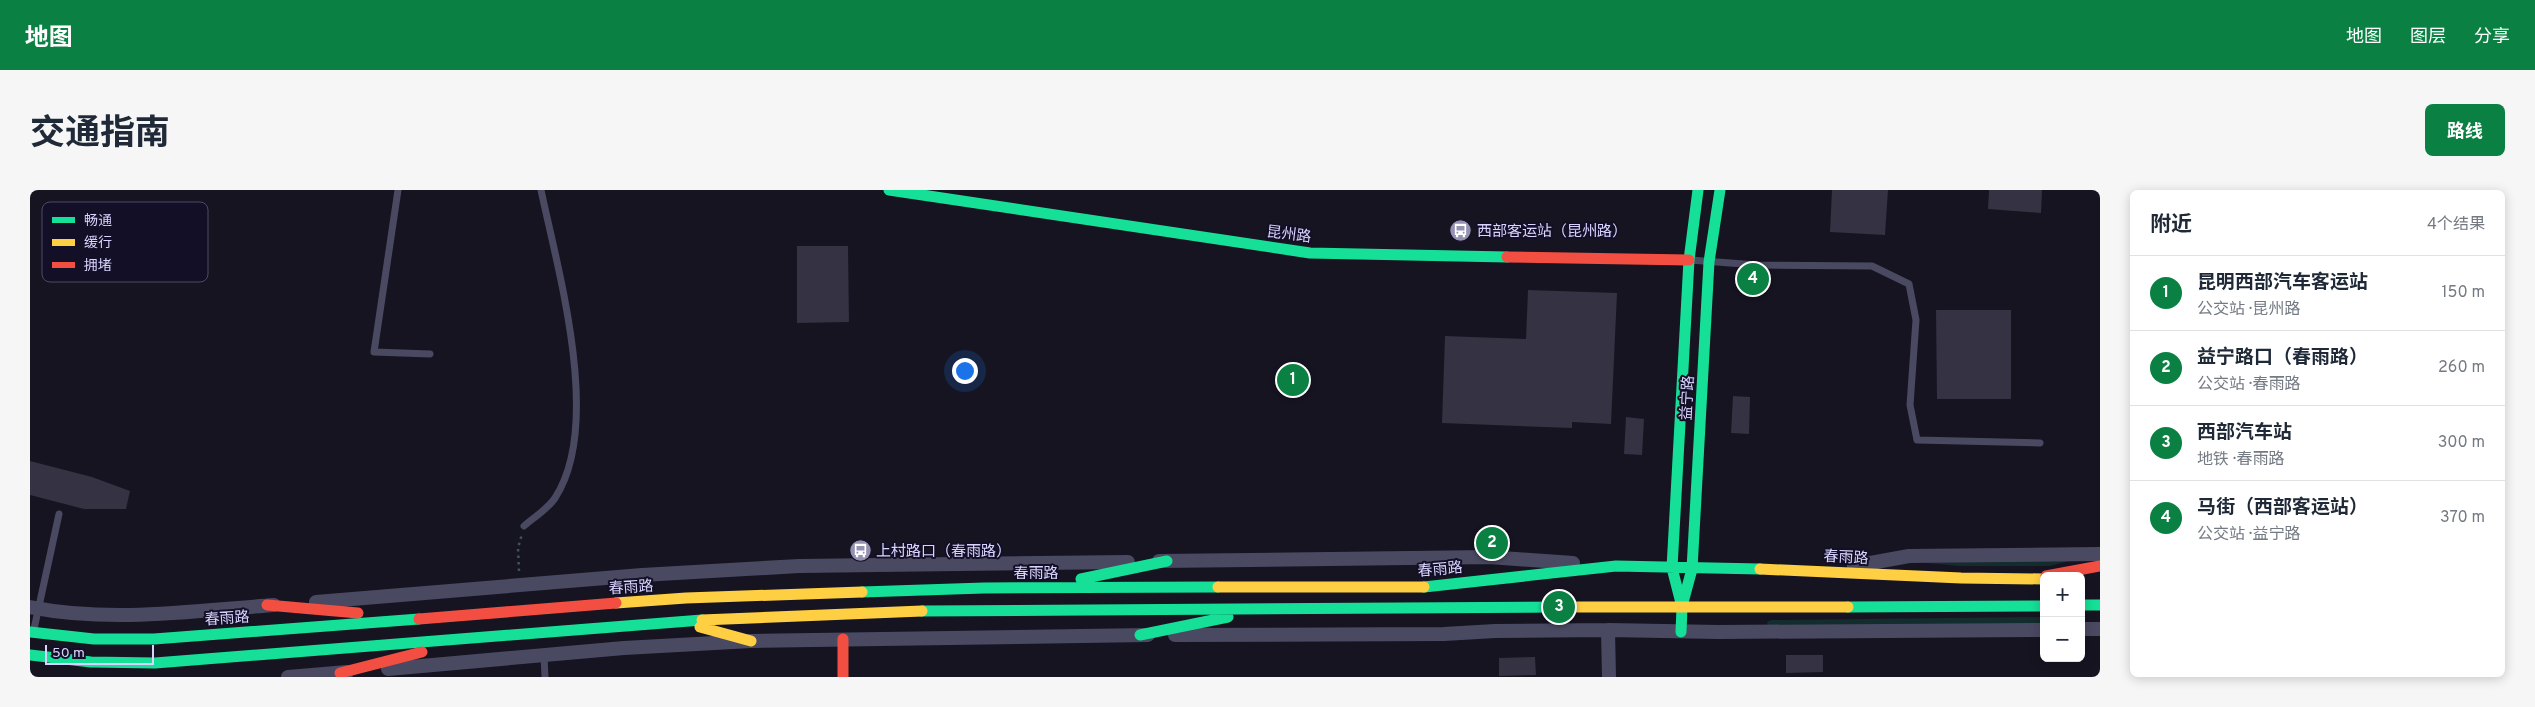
<!DOCTYPE html>
<html lang="zh">
<head>
<meta charset="utf-8">
<style>
	body { margin:0; font-family:Overpass,"Noto Sans SC",sans-serif; background:#f6f6f7; color:#1f2937 }
	.controls { position:absolute; right:15px; bottom:15px; display:grid; overflow:hidden; border-radius:8px; box-shadow:0 2px 12px #0003 }
	.controls button { width:45px; height:45px; display:grid; place-items:center; padding:0; border:0; border-bottom:1px solid #e0e1e3; background:#fff; color:#1f2937; font:25px sans-serif }
	.scale { position:absolute; left:15px; bottom:12px; width:109px; box-sizing:border-box; padding-left:5px; border:2px solid #d9d4ff; border-top:0; font-size:14px; line-height:18px; white-space:nowrap; color:#d9d4ff; -webkit-text-stroke:4px #130f26; paint-order:stroke }
	.you { position:absolute; left:934px; top:180px; width:18px; height:18px; margin:-12px; border:4px solid #fff; border-radius:50%; background:#1a73e8; box-shadow:0 0 0 8px #1a73e833 }
	.badge { display:grid; place-items:center; width:32px; height:32px; border-radius:50%; background:#0b8043; color:#fff; font-size:16px; font-weight:700 }
	.pin { position:absolute; translate:-50% -50%; border:2px solid #fff; box-shadow:0 1px 5px #0006 }
	.list { margin:0; padding:0; list-style:none }
	h2 { display:flex; justify-content:space-between; align-items:center; height:65px; margin:0; padding:0 20px; font-size:21px }
	h2 small { font-size:16px; font-weight:400; color:#747a83 }
	.list li { display:grid; grid-template-columns:32px 1fr auto; gap:15px; align-items:center; box-sizing:border-box; height:75px; padding:0 20px; border-top:1px solid #e0e1e3 }
	.list b { display:block; font-size:19px; white-space:nowrap }
	.list p { margin:0; font-size:16px; white-space:nowrap; color:#747a83 }
	.list em { font-size:16px; font-style:normal; color:#747a83 }
	.map { position:relative; flex:none; width:2070px; height:487px; overflow:hidden; border-radius:8px }
	header { display:flex; align-items:center; gap:30px; box-sizing:border-box; height:70px; padding:0 25px; background:#0b8043; color:#fff }
	header strong { font-size:24px }
	nav { display:flex; gap:28px; margin-inline-start:auto; font-size:18px }
	.intro { display:flex; align-items:center; justify-content:space-between; box-sizing:border-box; height:120px; padding:0 30px }
	h1 { margin:0; font-size:35px }
	.button { padding:12px 22px; border-radius:8px; background:#0b8043; color:#fff; font-size:18px; font-weight:700 }
	main { display:flex; gap:30px; padding:0 30px }
	aside { flex:1; background:#fff; border-radius:8px; box-shadow:0 2px 12px #0003 }
	.map>svg:first-child { display:block }
	.green { fill:#132c2d }
	.building { fill:#343243 }
	.lines { fill:none; stroke-linecap:round; stroke-linejoin:round }
	.path { stroke:#44505f; stroke-width:2.5; stroke-dasharray:2.5 4; stroke-linecap:butt }
	.lane { stroke:#4a4962; stroke-width:7 }
	.street { stroke:#4a4962; stroke-width:14 }
	.fast { stroke:#16e098; stroke-width:11 }
	.slow { stroke:#ffcf43; stroke-width:11 }
	.jam { stroke:#f24e42; stroke-width:11 }
	.labels { text-anchor:middle; stroke-width:4; stroke-linejoin:round; paint-order:stroke }
	.poi-label { font-size:15px; fill:#d9d4ff; stroke:#130f26; text-anchor:start }
	.street-label { font-size:15px; fill:#d9d4ff; stroke:#130f26 }
	.key { fill:#130f26; stroke:#4e4a67; stroke-width:1 }
	.key-label { font-size:14px; fill:#d9d4ff }
</style>
</head>
<body>
<header>
<strong>地图</strong>
<nav><a>地图</a><a>图层</a><a>分享</a></nav>
</header>
<div class="intro"><h1>交通指南</h1><a class="button">路线</a></div>
<main>
<div class="map">
<svg width="2070" height="487" viewBox="0 0 2070 487">
	<rect width="100%" height="100%" fill="#161421"/>
	<path class="green" d="M2050 368 2020 376H1929L1897 373Z
		M2014 427V436H1738L1737 432 1741 430Z"/>
	<path class="building" d="M1802 0H1858L1855 45 1800 42Z
		M1959 0H2012L2011 23 1958 19Z
		M767 56H818L819 132 767 133Z
		M1498 100 1587 103 1581 234 1542 232V238L1412 233 1415 146 1496 149Z
		M1906 120H1981V209H1907Z
		M1703 206 1720 207 1719 244 1701 243Z
		M1596 227 1614 229 1612 265 1594 264Z
		M0 271 62 287 100 301 96 319H54L0 305Z
		M1756 465H1793V482L1756 483Z
		M1505 467 1506 485 1469 486V468Z"/>
	<g class="lines">
		<path class="path" d="M489 381 488 358 492 344"/>
		<path class="lane" d="M368 0 344 162 400 164
			M1660 70 1727 75 1842 76 1879 94 1886 130 1880 215 1887 250 2010 253
			M494 336C503 328 518 319 525 308 573 235 528 81 511 0
			M4 439 29 324
			M514 466 515 487"/>
		<path class="street" d="M1129 371 1459 367 1543 373
			M1824 376 1879 366 2070 364
			M286 412 612 385 769 376 1098 372
			M0 417C81 433 163 421 244 415
			M2051 439H2070
			M1578 440 1579 487
			M1145 445 1414 444 1465 441 1578 440 1689 442 2014 440
			M358 479 594 458 721 451 1118 445
			M258 487 317 482"/>
		<path class="fast" d="M859 0 1280 63 1477 67
			M1051 389 1137 371
			M1394 397 1586 376 1730 379
			M832 402 954 398 1188 397
			M2051 415H2070
			M1652 416 1662 379 1679 72 1690 0
			M1818 417 2014 416
			M892 421 1538 417
			M0 442 64 449H124L389 429
			M1651 442 1652 417 1642 378 1659 70 1668 0
			M1110 445 1198 427
			M0 465 61 472 125 473 672 430"/>
		<path class="slow" d="M1730 379 1931 388 2014 389
			M1188 397H1394
			M586 413 656 408 832 402
			M1538 417H1818
			M672 430 892 421
			M670 437 721 451"/>
		<path class="jam" d="M1477 67 1659 70
			M2016 386 2070 376
			M237 415 328 423
			M389 429 586 413
			M813 449V487
			M310 483 392 462"/>
	</g>
	<defs>
		<symbol id="bus-disc" viewBox="-11 -11 22 22"><circle r="9.5" fill="#9591b1" stroke="#130f26"/><path d="M-5-6H5V4H4V6H2V4H-2V6H-4V4H-5ZM-3.5-4V0h7V-4ZM-3.5 1.2v1.5H-2V1.2ZM2 1.2v1.5H3.5V1.2Z" fill="#fff"/></symbol>
	</defs>
	<g fill-rule="evenodd">
		<use href="#bus-disc" x="1418" y="28" width="25" height="25"/>
		<use href="#bus-disc" x="818" y="348" width="25" height="25"/>
	</g>
	<g class="labels">
		<g class="poi-label">
			<text x="1447" y="46">西部客运站（昆州路）</text>
			<text x="846" y="366">上村路口（春雨路）</text>
		</g>
		<g class="street-label">
			<text transform="translate(1259 44) rotate(7)" y="5">昆州路</text>
			<text transform="translate(1657 208) rotate(-87)" y="5">益宁路</text>
			<text transform="translate(1816 367) rotate(3)" y="5">春雨路</text>
			<text transform="translate(1410 379) rotate(-5)" y="5">春雨路</text>
			<text x="1006" y="388">春雨路</text>
			<text transform="translate(601 397) rotate(-4)" y="5">春雨路</text>
			<text transform="translate(197 428) rotate(-4)" y="5">春雨路</text>
		</g>
	</g>
	<rect x="12" y="12" width="166" height="80" rx="8" class="key"/>
	<rect x="22" y="27" width="23" height="6" fill="#16e098"/>
	<rect x="22" y="49" width="23" height="7" fill="#ffcf43"/>
	<rect x="22" y="72" width="23" height="6" fill="#f24e42"/>
	<g class="key-label">
		<text x="54" y="35">畅通</text>
		<text x="54" y="57">缓行</text>
		<text x="54" y="80">拥堵</text>
	</g>
</svg>
<div class="controls">
<button>+</button>
<button>−</button>
</div>
<div class="scale">50 m</div>
<div class="you"></div>
<div class="pin badge" style="left:1263px;top:190px">1</div>
<div class="pin badge" style="left:1462px;top:353px">2</div>
<div class="pin badge" style="left:1529px;top:417px">3</div>
<div class="pin badge" style="left:1723px;top:89px">4</div>
</div>
<aside>
<h2>附近<small>4个结果</small></h2>
<ul class="list">
<li><span class="badge">1</span><div><b>昆明西部汽车客运站</b><p>公交站 · 昆州路</p></div><em>150 m</em></li>
<li><span class="badge">2</span><div><b>益宁路口（春雨路）</b><p>公交站 · 春雨路</p></div><em>260 m</em></li>
<li><span class="badge">3</span><div><b>西部汽车站</b><p>地铁 · 春雨路</p></div><em>300 m</em></li>
<li><span class="badge">4</span><div><b>马街（西部客运站）</b><p>公交站 · 益宁路</p></div><em>370 m</em></li>
</ul>
</aside>
</main>
</body>
</html>
